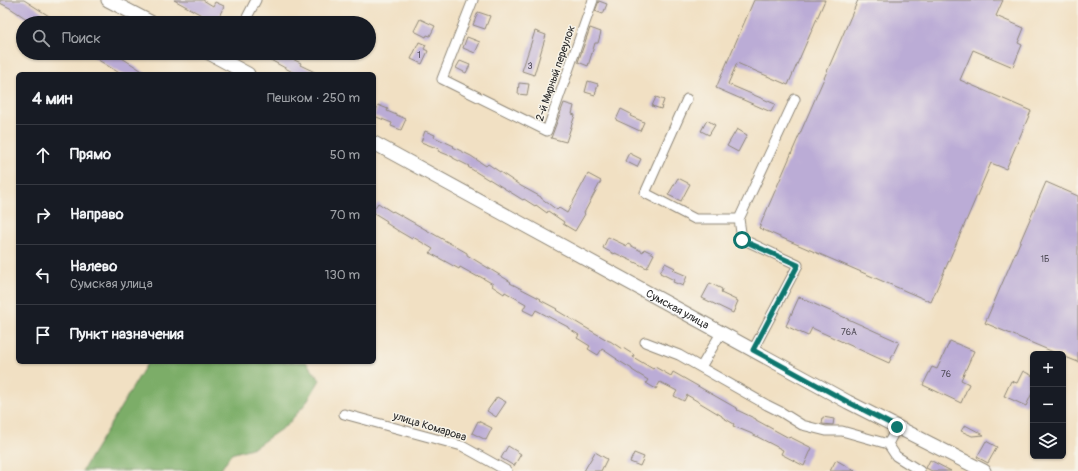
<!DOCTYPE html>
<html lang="ru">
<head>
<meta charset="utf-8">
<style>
	body { margin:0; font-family:Pangolin,sans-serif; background:#20242c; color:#f1f3f6 }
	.controls { position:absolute; right:12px; bottom:12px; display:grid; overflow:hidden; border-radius:6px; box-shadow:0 1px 3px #0004 }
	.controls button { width:36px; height:36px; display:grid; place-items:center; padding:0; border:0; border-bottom:1px solid #363941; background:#171b24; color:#f1f3f6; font:20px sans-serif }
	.stop { position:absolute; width:12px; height:12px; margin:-9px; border:3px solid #0f766e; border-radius:50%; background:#fff }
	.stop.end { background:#0f766e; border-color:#fff; box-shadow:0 1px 4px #0008 }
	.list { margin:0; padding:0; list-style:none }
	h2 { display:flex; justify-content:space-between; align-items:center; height:52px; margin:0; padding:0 16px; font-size:17px }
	h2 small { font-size:13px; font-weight:400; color:#9ea1a6 }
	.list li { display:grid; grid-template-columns:26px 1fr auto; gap:12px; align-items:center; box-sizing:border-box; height:60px; padding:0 16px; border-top:1px solid #363941 }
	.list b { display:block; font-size:15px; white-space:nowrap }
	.list p { margin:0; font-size:13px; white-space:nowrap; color:#9ea1a6 }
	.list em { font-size:13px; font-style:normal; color:#9ea1a6 }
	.icon { flex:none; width:22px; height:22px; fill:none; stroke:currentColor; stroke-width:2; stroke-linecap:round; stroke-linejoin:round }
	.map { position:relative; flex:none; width:1078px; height:471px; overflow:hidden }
	.search { position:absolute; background:#171b24; box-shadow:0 1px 3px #0004; left:16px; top:16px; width:360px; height:44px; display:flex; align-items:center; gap:10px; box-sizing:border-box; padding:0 14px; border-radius:22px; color:#9ea1a6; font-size:15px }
	.panel { position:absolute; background:#171b24; box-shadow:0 1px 3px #0004; left:16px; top:72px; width:360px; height:292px; border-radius:6px }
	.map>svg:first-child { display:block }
	.forest { fill:#7cad68; stroke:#546c4a }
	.building { fill:#bbacd6 }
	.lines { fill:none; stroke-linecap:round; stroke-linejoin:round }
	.minor-casing { stroke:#8e8677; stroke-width:11 }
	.secondary-casing { stroke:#8e8677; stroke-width:15 }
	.minor { stroke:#fff; stroke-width:9 }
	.secondary { stroke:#fff; stroke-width:13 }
	.route { stroke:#0f766e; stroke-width:5 }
	.labels { text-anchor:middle; stroke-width:3; stroke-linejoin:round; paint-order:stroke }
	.number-label { font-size:9px; fill:#4f4b56 }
	.street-label { font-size:11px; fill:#2b2b2b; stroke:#f7f3e8 }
</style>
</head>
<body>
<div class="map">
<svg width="1078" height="471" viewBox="0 0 1078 471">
	<rect width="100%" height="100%" fill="#f7f3e8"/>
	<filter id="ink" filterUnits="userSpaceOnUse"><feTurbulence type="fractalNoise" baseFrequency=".025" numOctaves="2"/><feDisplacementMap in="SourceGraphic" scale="8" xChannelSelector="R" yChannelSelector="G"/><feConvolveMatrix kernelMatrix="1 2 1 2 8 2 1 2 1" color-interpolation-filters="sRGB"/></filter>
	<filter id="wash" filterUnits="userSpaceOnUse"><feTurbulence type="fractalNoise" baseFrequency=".012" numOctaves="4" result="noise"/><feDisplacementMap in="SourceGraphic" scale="16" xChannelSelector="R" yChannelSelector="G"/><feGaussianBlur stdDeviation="0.9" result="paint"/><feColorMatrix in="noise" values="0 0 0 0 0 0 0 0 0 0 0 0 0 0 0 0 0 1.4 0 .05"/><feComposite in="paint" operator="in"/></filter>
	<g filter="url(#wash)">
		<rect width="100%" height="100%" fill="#f1e0c3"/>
		<path class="forest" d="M148 362H306L320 380 306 403 287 425 255 447 231 454 220 471H82Z"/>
		<g id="blocks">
			<path class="building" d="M0 0H24L60 23H33L10 8 0 3Z
				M174 0H203L213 6 215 2 224 6 216 23H212L206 20 207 18Z
				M754 0H825L788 85 737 63 728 84 775 104 771 112 716 88Z
				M858 0H1003L996 16 1024 28 1018 43 1022 45 1013 67 973 50 960 80 1031 111 1006 169 991 163 931 302 759 228Z
				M599 1 607 4 603 14 595 11Z
				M478 12 490 16 485 29 473 25Z
				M420 19 435 26 430 36 427 35 426 37 414 31Z
				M590 28 601 32 598 43H595L588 66 578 62Z
				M535 31 546 35 534 75 522 71Z
				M467 37 480 42 475 53 463 48Z
				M419 42 426 45 424 49 428 51 422 64 411 59Z
				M87 53H114L147 74H121Z
				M258 53H282L288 56V57L301 63 300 65 319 74H296Z
				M460 61 470 65 466 73 456 68Z
				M588 81 598 84 595 95 585 92Z
				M519 83 529 84 527 95 518 94Z
				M656 97 664 100 661 109 652 106Z
				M564 103 574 106 572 114 575 115 566 142 551 138Z
				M378 105 388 109 387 111 406 119 401 130 391 126 392 123 374 116Z
				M621 109 631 114 630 116 644 122 640 131 616 120Z
				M707 120 715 125 709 135 701 131Z
				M737 129 747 135 738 152 727 146Z
				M425 131 435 135 434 137 454 146 453 147 471 156 486 166 488 164 521 186 541 197V198L557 210 559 208 567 213 588 174 601 181 584 213 585 214 575 231 563 224 564 222 548 211 547 213 536 205 535 206 524 199 523 200 489 179V180L468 167 469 166 453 158V157L438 151 439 149 421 142Z
				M629 153 641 159 637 167 625 161Z
				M678 178 690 184 681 201 668 195Z
				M1046 182 1078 196V362L1063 356V354H1058L985 323Z
				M378 203 392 212 393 211 467 253V255L511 282 510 283 541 299 540 300 557 309 556 310 581 325 609 341H610L622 349 623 348 634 355 633 357 653 369 655 367 671 376 673 372 738 409 737 410 756 419V420L789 438 790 437 812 448 804 466 781 454 783 450 750 433 733 426 734 424 722 417V416L687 395 684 401 674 396 677 391 660 382 656 389 646 383 648 380 632 370V369L616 359H617L602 349 598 355 588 349 590 346 577 338 579 335 568 328V327L536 310 533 315 523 310 526 304 505 292 504 294 492 286 493 284 479 276 478 277 460 267 459 269 430 253 433 249 413 237 412 239 400 232 386 223 387 221 374 213V209Z
				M608 237 627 246 628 244 643 252 644 249 654 254 647 268 615 253 614 254 603 248Z
				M665 263 675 268 673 270 687 276 683 286 673 282 674 280 660 273Z
				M710 283 722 289 721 293 738 301 733 313 702 298Z
				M799 297 899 342 889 363 812 328 808 336 786 326Z
				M950 341 974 351 961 380 969 384 961 403 923 385 932 367 937 369Z
				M1023 371 1033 376V391L1026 406 1004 396 1011 381 1017 383Z
				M497 397 506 402 496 417 487 411Z
				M823 417 834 419 833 425 822 424Z
				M478 421 492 428 486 440 472 433Z
				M965 425 984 435 972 436 970 435 961 431Z
				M986 441 997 447 988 463 977 457Z
				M508 446 521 454 514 466 501 458Z
				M595 452 607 459 601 471H584Z
				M634 453 644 457 640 466 630 462Z
				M836 460 855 471H830Z
				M930 460 951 471H932L926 468Z"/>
		</g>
	</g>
	<g filter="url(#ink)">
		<use href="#blocks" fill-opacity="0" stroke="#8e8677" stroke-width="1"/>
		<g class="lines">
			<defs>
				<path id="minor" d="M473 0 442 79 547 131 593 0
					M244 23 256 0
					M687 99 645 193 695 219H739L742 239 798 265 753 350
					M739 219 795 99
					M645 342 679 355 767 405 781 412 802 425 826 431H842L888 444 896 456 920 471
					M701 367 721 333
					M344 414 462 446 507 471
					M888 444 897 427"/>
				<g id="secondary">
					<path d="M108 0 152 23"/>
					<path d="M209 53 248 74"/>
					<path id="s1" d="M374 143 848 402 984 471"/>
				</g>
			</defs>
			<use href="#minor" class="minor-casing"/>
			<use href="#secondary" class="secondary-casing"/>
			<use href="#minor" class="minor"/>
			<use href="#secondary" class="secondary"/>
		</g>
	</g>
	<g class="lines" filter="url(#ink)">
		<path class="route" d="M742 240 798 265 753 350 848 402 897 427"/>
	</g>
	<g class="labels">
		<g class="number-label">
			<text x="419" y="58">1</text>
			<text x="530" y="69">3</text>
			<text x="1045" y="262">1Б</text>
			<text x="849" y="335">76А</text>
			<text x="946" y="377">76</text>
		</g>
		<g class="street-label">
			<text transform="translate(555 73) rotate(-71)" y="4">2-й Мирный переулок</text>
			<text dy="4" stroke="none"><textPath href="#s1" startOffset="346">Сумская улица</textPath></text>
			<text transform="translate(430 426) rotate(17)" y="4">улица Комарова</text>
		</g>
	</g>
</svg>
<div class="controls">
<button>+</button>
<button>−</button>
<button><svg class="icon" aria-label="layers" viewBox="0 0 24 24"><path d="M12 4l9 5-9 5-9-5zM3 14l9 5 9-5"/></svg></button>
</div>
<div class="stop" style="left:742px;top:240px"></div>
<div class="stop end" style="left:897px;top:427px"></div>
<div class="search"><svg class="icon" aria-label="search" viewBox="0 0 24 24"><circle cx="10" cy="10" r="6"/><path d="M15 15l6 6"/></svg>Поиск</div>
<section class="panel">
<h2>4 мин<small>Пешком · 250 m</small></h2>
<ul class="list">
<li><svg class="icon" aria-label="ahead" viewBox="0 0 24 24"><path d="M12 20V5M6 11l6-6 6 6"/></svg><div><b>Прямо</b></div><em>50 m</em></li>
<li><svg class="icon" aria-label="right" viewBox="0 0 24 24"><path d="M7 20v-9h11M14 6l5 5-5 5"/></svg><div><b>Направо</b></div><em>70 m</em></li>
<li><svg class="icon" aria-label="left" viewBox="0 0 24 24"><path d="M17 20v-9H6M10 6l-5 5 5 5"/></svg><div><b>Налево</b><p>Сумская улица</p></div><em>130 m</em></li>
<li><svg class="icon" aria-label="arrive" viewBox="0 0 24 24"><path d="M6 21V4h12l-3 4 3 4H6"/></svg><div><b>Пункт назначения</b></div></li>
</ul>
</section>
</div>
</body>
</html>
